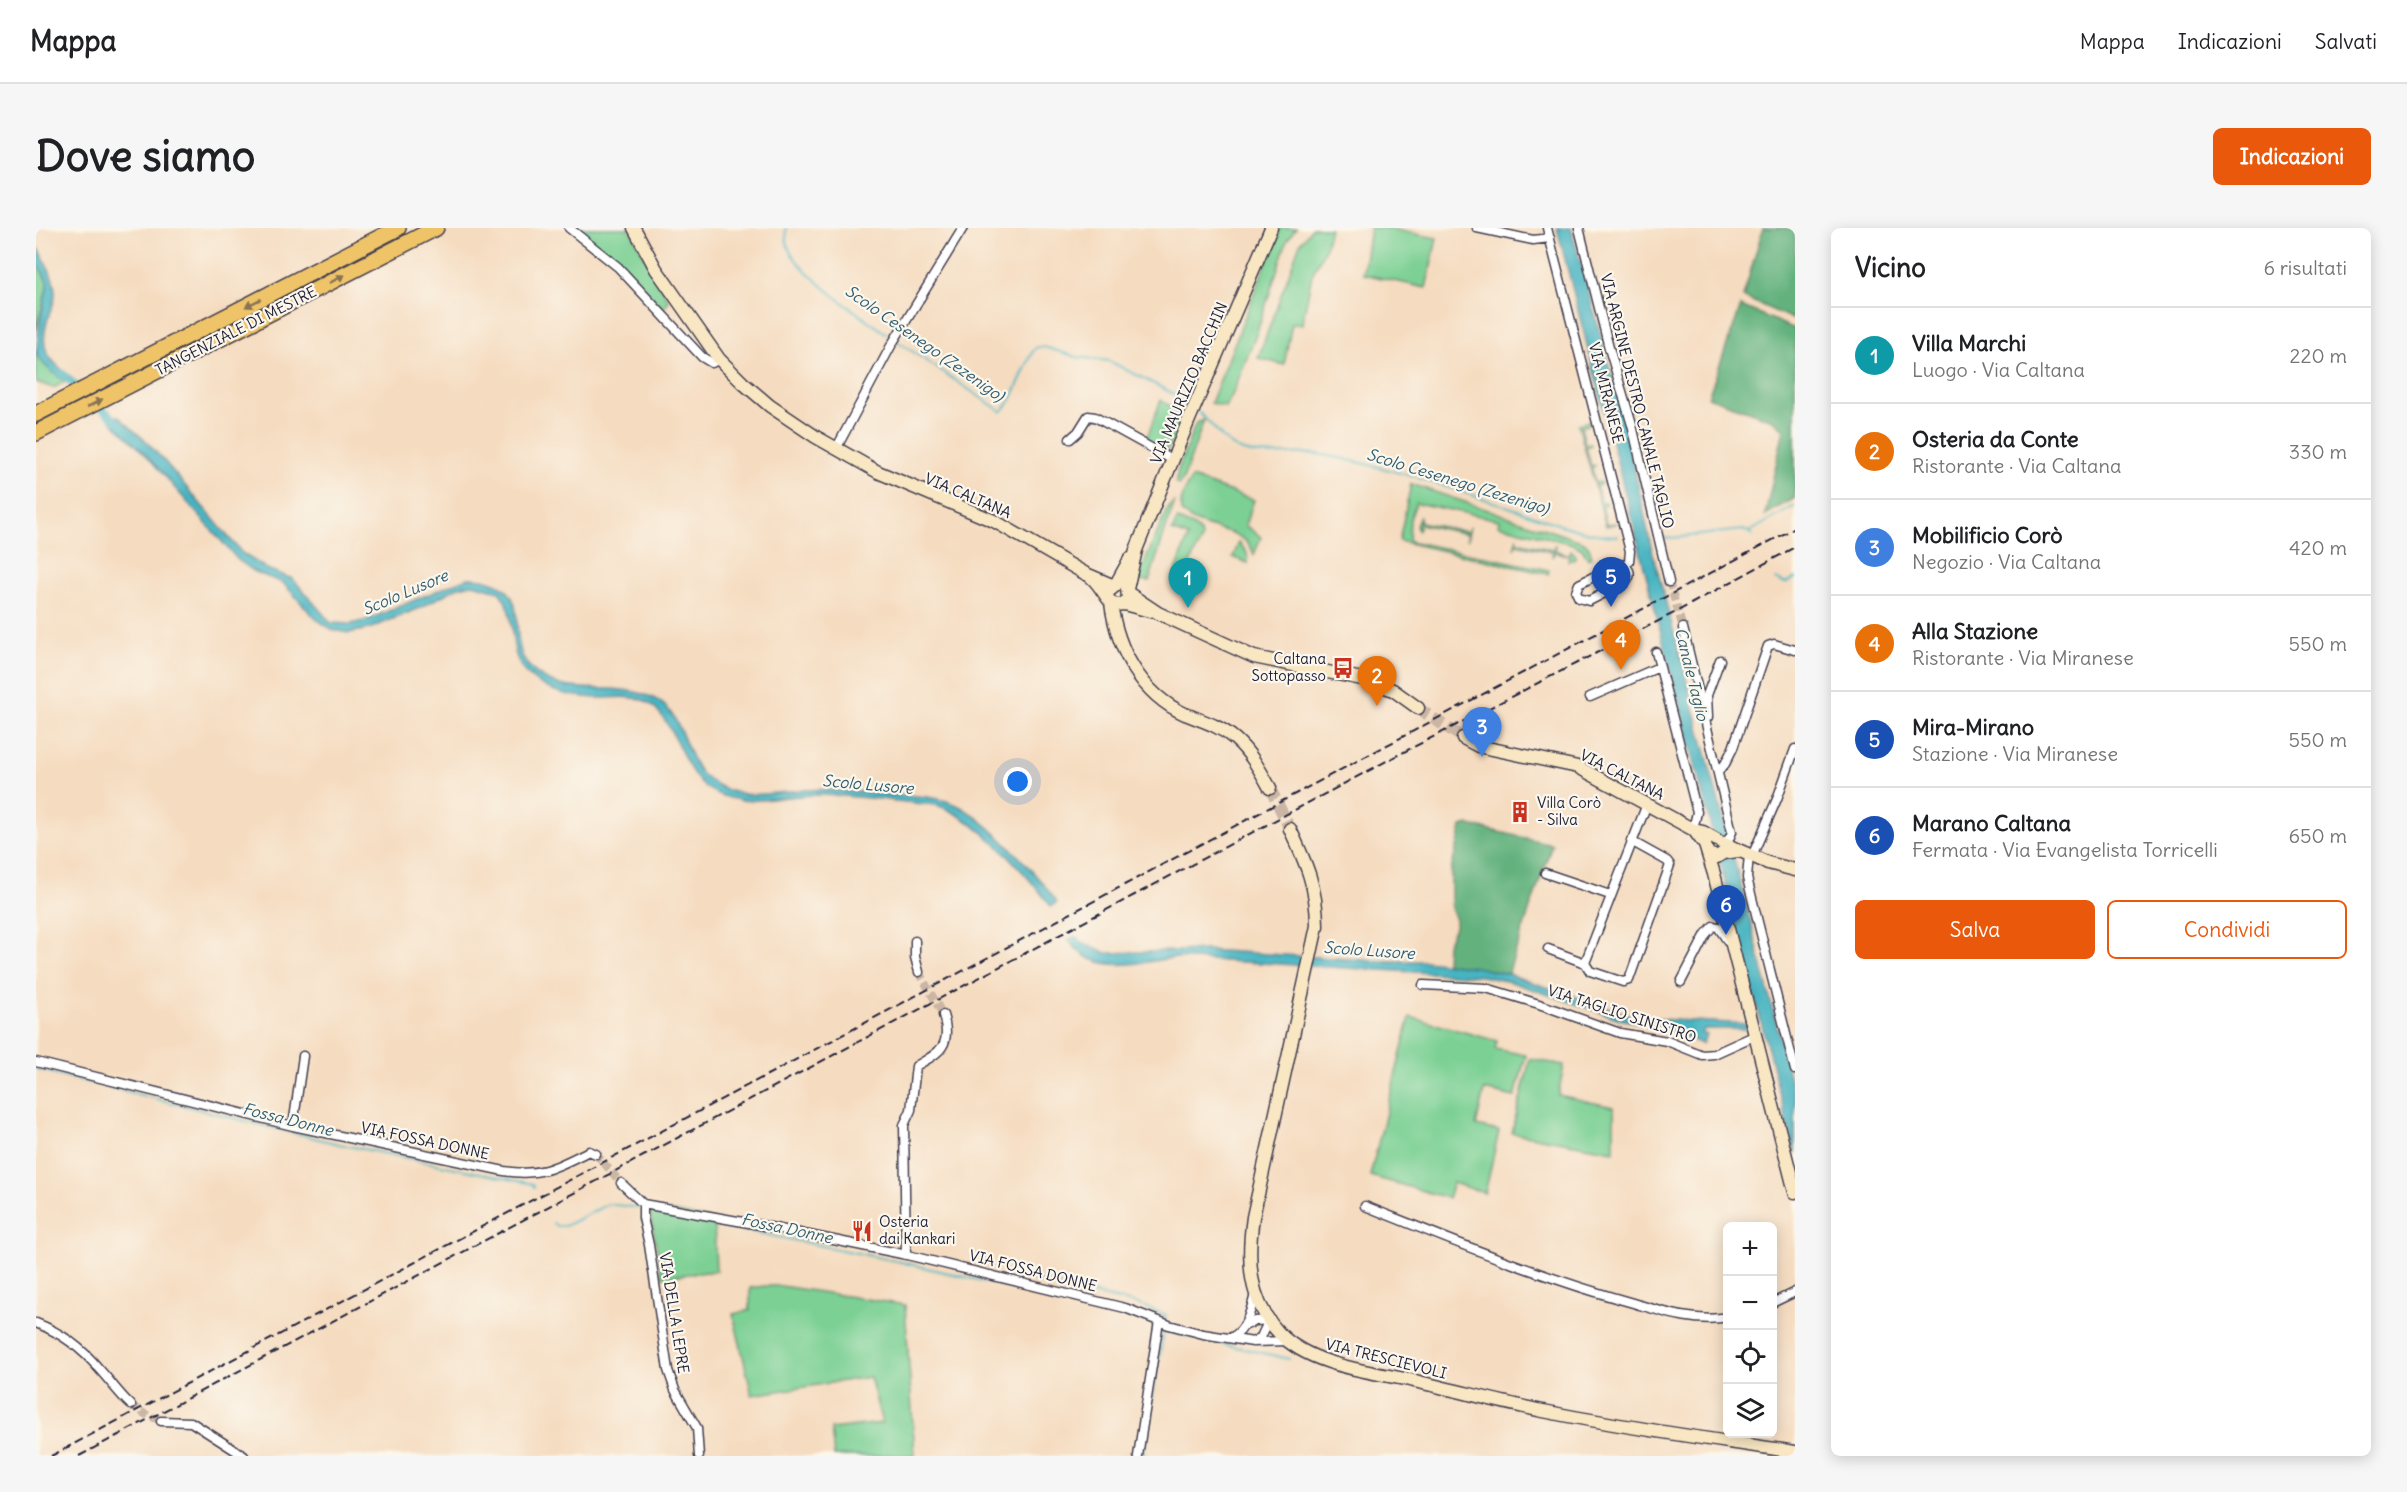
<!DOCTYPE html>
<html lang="it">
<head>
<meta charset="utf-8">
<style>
	body { margin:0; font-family:Delius,sans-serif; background:#f6f6f6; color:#202124 }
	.controls { position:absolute; right:18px; bottom:18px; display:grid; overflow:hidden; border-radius:9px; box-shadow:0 3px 15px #0003 }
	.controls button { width:54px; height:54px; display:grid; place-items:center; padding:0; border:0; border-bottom:2px solid #e0e0e0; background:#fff; color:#202124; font:30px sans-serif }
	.you { position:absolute; left:982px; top:554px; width:21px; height:21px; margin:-15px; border:4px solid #fff; border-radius:50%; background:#1a73e8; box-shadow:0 0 0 9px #1a73e833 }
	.badge { display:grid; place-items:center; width:39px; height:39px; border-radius:50%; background:#ea580c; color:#fff; font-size:20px; font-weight:700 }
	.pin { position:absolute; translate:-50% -50px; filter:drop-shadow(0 2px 3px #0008) }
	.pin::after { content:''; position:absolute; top:32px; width:21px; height:18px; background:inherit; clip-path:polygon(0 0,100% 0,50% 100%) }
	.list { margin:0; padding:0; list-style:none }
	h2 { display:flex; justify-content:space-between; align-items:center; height:78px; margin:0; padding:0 24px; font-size:26px }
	h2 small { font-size:20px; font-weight:400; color:#757577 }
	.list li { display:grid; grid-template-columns:39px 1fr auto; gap:18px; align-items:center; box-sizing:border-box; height:96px; padding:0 24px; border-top:2px solid #e0e0e0 }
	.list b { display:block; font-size:22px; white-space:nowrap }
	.list p { margin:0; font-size:20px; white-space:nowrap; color:#757577 }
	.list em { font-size:20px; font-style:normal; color:#757577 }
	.actions { display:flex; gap:12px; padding:18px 24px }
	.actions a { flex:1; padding:14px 0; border:2px solid #ea580c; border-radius:9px; text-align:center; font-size:21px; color:#ea580c }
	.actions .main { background:#ea580c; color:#fff }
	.icon { flex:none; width:33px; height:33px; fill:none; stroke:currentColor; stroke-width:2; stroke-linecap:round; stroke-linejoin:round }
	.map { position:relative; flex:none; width:1759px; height:1228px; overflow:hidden; border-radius:9px }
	header { display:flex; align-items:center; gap:36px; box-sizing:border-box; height:84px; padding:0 30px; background:#fff; border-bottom:2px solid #e0e0e0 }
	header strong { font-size:28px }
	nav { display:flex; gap:33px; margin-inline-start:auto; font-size:21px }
	.intro { display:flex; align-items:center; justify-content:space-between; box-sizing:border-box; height:144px; padding:0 36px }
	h1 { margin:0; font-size:42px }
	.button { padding:15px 27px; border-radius:9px; background:#ea580c; color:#fff; font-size:21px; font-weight:700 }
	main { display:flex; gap:36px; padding:0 36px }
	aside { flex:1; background:#fff; border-radius:9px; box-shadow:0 3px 15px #0003 }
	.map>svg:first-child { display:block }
	.green { fill:#7bd094; stroke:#4e7968; stroke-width:1.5 }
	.forest { fill:#64b27e; stroke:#436a5c; stroke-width:1.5 }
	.water { fill:#46b4c1; stroke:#346b7e; stroke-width:1.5 }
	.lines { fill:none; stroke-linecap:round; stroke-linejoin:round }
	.stream { stroke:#46b4c1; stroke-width:2 }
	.canal { stroke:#46b4c1; stroke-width:8 }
	.street-tunnel { stroke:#cbb6a5; stroke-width:8; stroke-dasharray:8 4; stroke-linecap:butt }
	.secondary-tunnel { stroke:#cbb6a5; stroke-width:12; stroke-dasharray:12 6; stroke-linecap:butt }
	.street-casing { stroke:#423e4f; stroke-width:11 }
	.secondary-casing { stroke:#423e4f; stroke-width:15 }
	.highway-casing { stroke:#423e4f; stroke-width:18 }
	.street { stroke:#fff; stroke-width:8 }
	.secondary { stroke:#f9e7c3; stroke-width:12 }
	.highway { stroke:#efc469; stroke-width:15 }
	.rail { stroke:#22223b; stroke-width:2; stroke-dasharray:9 4.5; stroke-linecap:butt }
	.oneway { fill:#887352 }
	.labels { text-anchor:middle; stroke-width:4.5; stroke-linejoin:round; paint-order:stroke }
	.street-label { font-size:15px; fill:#22223b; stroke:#fbf7ec }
	.poi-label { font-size:15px; fill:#22223b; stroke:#fbf7ec; text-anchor:start }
	.water-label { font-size:16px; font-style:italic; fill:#305c71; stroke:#fbf7ec }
</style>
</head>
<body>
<header>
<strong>Mappa</strong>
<nav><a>Mappa</a><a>Indicazioni</a><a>Salvati</a></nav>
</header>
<div class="intro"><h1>Dove siamo</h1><a class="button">Indicazioni</a></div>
<main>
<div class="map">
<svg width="1759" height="1228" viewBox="0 0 1759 1228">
	<rect width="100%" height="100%" fill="#fbf7ec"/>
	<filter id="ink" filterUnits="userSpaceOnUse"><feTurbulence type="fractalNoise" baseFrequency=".0167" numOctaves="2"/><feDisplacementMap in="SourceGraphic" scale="12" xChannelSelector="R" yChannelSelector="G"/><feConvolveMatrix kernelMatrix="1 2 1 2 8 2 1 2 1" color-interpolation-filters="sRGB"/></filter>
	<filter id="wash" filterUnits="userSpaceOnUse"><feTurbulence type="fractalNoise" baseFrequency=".008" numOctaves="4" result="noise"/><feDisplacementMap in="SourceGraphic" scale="24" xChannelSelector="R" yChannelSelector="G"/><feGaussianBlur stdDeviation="1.35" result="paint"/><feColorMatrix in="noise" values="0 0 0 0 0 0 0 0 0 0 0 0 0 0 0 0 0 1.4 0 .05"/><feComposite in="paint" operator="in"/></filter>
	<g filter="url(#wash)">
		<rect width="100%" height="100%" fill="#f5dbbf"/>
		<path class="green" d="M538 0H593L633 73 627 81 578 32Z
			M1244 0H1260L1251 12 1220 107 1195 170 1189 179 1175 175Z
			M1276 0H1294L1289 21 1276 47 1266 96 1256 95 1248 137 1222 130 1264 15Z
			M1334 0H1350L1401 10 1390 60 1327 46Z
			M0 32 11 54V60L0 102Z
			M0 124 9 137 29 154 17 160 0 154Z
			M1125 172 1149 188 1132 221 1129 223 1110 212Z
			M1168 192 1147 252 1143 257 1140 255 1142 242 1160 195Z
			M1553 193 1554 196 1545 199 1549 216 1554 215 1555 217 1550 219 1555 238 1560 237 1556 240 1559 255 1564 254 1565 256 1560 258 1565 275 1570 274V277L1566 279 1570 296 1582 295 1570 298 1542 196Z
			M1156 250 1218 272 1209 297 1225 309 1218 327C1209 295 1164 306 1145 283 1144 272 1149 259 1156 250Z
			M1375 256 1548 314 1553 319 1556 328 1552 331 1546 321 1537 316 1462 297 1463 292 1380 275 1374 291 1373 313 1513 342 1512 346 1363 313Z
			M1139 273 1113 353 1101 352 1131 282Z
			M1384 288V294L1431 304 1434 299 1431 312V306L1384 296 1382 302 1380 298Z
			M1141 292C1150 295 1166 300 1166 311L1147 349 1139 346 1152 309 1136 303Z
			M1481 309V314L1517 322 1519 317H1520L1519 322 1533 327 1535 322 1539 326V330L1532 333 1533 327 1519 324 1516 329 1517 324 1480 316 1478 321Z
			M1203 314 1211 325 1212 335 1197 329Z
			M1374 789 1461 813 1459 821 1490 827 1479 869 1448 862 1440 898 1463 903 1449 965 1417 955 1412 970 1334 948Z
			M1494 831 1528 837 1522 867 1578 879V923L1476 905Z
			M613 980 678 992 680 1043 626 1049Z
			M729 1058H745L869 1077 879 1228H798L795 1201 846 1195 834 1149 716 1167 697 1086 714 1082V1060Z"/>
		<path class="forest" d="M1727 0H1759V92L1707 69Z
			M1705 78 1759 101V270L1729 287 1748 201 1737 192 1672 169Z
			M1432 597 1516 616 1472 746 1410 735 1411 716 1419 699V689L1415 680V642L1426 599Z"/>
		<path class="water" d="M1521 0H1535L1589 196 1615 318 1718 707 1759 871V926C1682 616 1599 309 1521 0Z
			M0 17C8 31 19 49 19 65 19 72 16 80 13 87 2 121 10 129 36 150L29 154C20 146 6 138 1 127 0 107 7 79 11 60V53L0 32Z
			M82 188 111 214 130 235 206 325 231 341 257 351 295 395 315 396 331 392 431 350C439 349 446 351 454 353 497 365 470 411 492 437 524 476 582 449 621 472 645 485 649 525 665 545 670 551 677 554 683 558 709 573 740 564 768 562 795 560 823 564 850 566 873 568 899 567 921 577 949 590 1004 648 1021 675L1015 678C987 642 944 592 901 577 862 574 822 567 783 567 743 566 704 585 668 558 646 540 636 485 609 473 596 468 582 469 568 470 541 470 513 466 492 447 468 425 484 385 462 363L437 356 431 357 420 360 386 379 333 401 313 405 296 402 279 390 247 355 219 344 202 332 111 228 74 192Z
			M1039 708 1047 715 1071 725 1170 722 1341 733H1390L1440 739 1472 746 1602 790 1712 796 1714 801H1668L1665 805 1671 807 1666 816 1625 798 1587 792 1475 754 1446 748 1138 730C1110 733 1075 744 1049 728 1043 724 1037 717 1032 712Z"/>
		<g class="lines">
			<path class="stream" d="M750 0C750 8 750 16 754 23 771 52 828 90 857 110
				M861 113 966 184 975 172 997 123 1001 119H1008L1041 129 1073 133 1138 166 1155 178
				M1162 184C1176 195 1186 214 1202 221 1228 232 1260 222 1288 227 1353 239 1414 260 1476 280 1511 292 1545 307 1582 308
				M1713 304 1759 278
				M1627 311 1706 302 1713 304 1716 308
				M1739 351 1749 355 1759 350
				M0 841 303 916 497 956 498 960
				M609 982 865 1034 985 1062
				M517 995 521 998H529L572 976 604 980
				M988 1050 1101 1076 1130 1087 1129 1092
				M1126 1102 1253 1131
				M1107 1228 1128 1101"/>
			<path class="canal" d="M25 145 45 163
				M59 174 84 196"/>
		</g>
	</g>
	<g filter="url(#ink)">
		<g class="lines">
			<path class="street-tunnel" d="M1633 354 1647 400
				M883 744 907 787
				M560 926 585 955
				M95 1177 107 1185 125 1193"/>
			<path class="secondary-tunnel" d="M1382 480 1427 510
				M1234 560 1254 601"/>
			<defs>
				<path id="street" d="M533 0 582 39 666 129 676 135 683 131
					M1441 0 1497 12 1514 10
					M1511 0 1594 323 1593 333 1590 337
					M1543 0 1573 120 1596 197 1633 354
					M1034 211 1042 204 1052 188 1059 189 1137 232
					M800 221 856 116 927 0
					M1583 336C1593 337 1597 346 1590 354L1553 373 1543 370 1540 364 1543 356Z
					M1647 400 1696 604 1693 611 1686 615
					M1620 424 1661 584 1659 593 1655 600
					M1554 469 1623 439
					M1672 489 1671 467 1684 432
					M1682 544 1689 536 1697 520 1732 418 1738 416 1759 422
					M1713 627 1711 650 1759 842
					M1716 628 1741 571 1759 521
					M1509 645 1574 667
					M879 713V729L883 744
					M1512 721 1549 735 1554 743 1587 754 1593 752 1634 637 1631 633 1595 613
					M1549 735 1611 576
					M1645 754 1670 706 1677 698 1682 699 1693 715
					M1387 757 1450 760 1503 776 1584 805 1631 813 1666 827 1678 826 1720 807
					M0 834 257 898 468 943C506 949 520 939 553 923L560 926
					M257 898 267 828
					M585 955 607 976 724 997 871 1027 1089 1080 1133 1097 1167 1106 1217 1114 1252 1113
					M607 976V990L613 1017 632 1142 639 1162 661 1200 663 1228
					M1329 978C1417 1013 1506 1050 1597 1075 1628 1084 1659 1095 1692 1089
					M870 1027 868 897 875 882 880 838C905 824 916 817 907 787
					M1736 1075 1759 1064
					M0 1095C26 1105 46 1120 64 1142 75 1154 83 1166 95 1177
					M1208 1098 1219 1093 1233 1092 1225 1109 1217 1114
					M1196 1109C1211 1102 1215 1081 1219 1066
					M125 1193 155 1194 208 1228
					M1102 1228 1123 1093"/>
				<path id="secondary" d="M598 0 620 41 683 131 707 155 734 178 780 209 842 244 958 293 1050 346 1078 358
					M1056 350C1066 359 1070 371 1078 377L1088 376 1114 383
					M1073 363 1079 358 1094 331
					M1092 365 1122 385 1218 429 1331 452 1357 462 1382 480
					M1075 375C1081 421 1105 466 1149 486 1167 493 1184 498 1199 511 1214 524 1224 542 1234 560
					M1088 376 1092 370 1091 361 1100 322 1152 194 1235 0
					M1427 510 1442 518 1542 539 1658 602 1667 604 1681 612
					M1254 601C1270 635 1281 659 1281 698L1217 989C1211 1031 1212 1072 1243 1105 1276 1140 1342 1144 1387 1155 1427 1164 1467 1175 1507 1183 1590 1200 1675 1211 1759 1224
					M1658 602 1669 617 1678 646 1759 964
					M1686 615 1732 635 1759 642
					M1672 626 1681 629 1687 625 1702 623"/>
				<path id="highway" d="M0 186 362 0
					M0 205 400 0"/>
			</defs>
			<use href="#street" class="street-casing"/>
			<use href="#secondary" class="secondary-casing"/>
			<use href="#highway" class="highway-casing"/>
			<use href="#street" class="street"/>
			<use href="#secondary" class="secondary"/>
			<use href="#highway" class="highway"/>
			<path class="rail" d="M15 1228 1759 300
				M43 1228 1362 527 1640 384 1759 319"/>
		</g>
		<defs><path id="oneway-solid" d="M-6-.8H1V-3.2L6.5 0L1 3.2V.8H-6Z" transform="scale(1.5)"/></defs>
		<g class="oneway">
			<use href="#oneway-solid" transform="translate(301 51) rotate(-27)"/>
			<use href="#oneway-solid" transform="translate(217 75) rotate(153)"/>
			<use href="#oneway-solid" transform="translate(59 175) rotate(-27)"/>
		</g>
	</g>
	<defs>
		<symbol id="bus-bare" viewBox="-9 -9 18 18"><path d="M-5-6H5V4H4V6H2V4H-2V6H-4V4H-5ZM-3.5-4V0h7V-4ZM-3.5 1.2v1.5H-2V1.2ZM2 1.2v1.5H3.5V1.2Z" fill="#c8321e" stroke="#fbf7ec" stroke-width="2.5" paint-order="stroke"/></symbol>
		<symbol id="building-bare" viewBox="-9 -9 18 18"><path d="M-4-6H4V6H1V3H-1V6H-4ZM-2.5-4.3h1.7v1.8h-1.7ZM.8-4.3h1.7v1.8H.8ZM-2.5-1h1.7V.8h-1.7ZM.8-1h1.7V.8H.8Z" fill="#c8321e" stroke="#fbf7ec" stroke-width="2.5" paint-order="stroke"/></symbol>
		<symbol id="restaurant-bare" viewBox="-9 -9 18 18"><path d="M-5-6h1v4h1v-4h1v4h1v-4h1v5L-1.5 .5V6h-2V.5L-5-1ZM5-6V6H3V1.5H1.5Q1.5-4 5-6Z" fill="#c8321e" stroke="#fbf7ec" stroke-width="2.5" paint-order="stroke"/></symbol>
	</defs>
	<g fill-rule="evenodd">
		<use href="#bus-bare" x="1292" y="425" width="30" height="30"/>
		<use href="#building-bare" x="1469" y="569" width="30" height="30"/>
		<use href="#restaurant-bare" x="811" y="988" width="30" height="30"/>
	</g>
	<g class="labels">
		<g class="street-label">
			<text transform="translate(200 103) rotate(-27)" y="5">TANGENZIALE DI MESTRE</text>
			<text transform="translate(1153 155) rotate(-67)" y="5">VIA MAURIZIO BACCHIN</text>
			<text transform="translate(1570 165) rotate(76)" y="5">VIA MIRANESE</text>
			<text transform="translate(1601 173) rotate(76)" y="5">VIA ARGINE DESTRO CANALE TAGLIO</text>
			<text transform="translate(932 268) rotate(23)" y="5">VIA CALTANA</text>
			<text transform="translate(1586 547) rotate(27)" y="5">VIA CALTANA</text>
			<text transform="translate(1586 786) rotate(18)" y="5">VIA TAGLIO SINISTRO</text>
			<text transform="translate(389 913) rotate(12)" y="5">VIA FOSSA DONNE</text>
			<text transform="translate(997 1043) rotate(14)" y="5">VIA FOSSA DONNE</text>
			<text transform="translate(638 1085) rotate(81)" y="5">VIA DELLA LEPRE</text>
			<text transform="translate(1350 1131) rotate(14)" y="5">VIA TRESCIEVOLI</text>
		</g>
		<g class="poi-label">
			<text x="1290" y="436" text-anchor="end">Caltana<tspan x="1290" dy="17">Sottopasso</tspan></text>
			<text x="1501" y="580">Villa Corò<tspan x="1501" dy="17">- Silva</tspan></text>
			<text x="843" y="999">Osteria<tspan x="843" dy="17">dai Kankari</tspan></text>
		</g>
		<g class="water-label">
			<text transform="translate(889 115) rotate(35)" y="6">Scolo Cesenego (Zezenigo)</text>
			<text transform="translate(1422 253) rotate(17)" y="6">Scolo Cesenego (Zezenigo)</text>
			<text transform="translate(369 364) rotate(-23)" y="6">Scolo Lusore</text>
			<text transform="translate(1656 446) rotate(76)" y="6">Canale Taglio</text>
			<text transform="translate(832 556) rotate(5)" y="6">Scolo Lusore</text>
			<text transform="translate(1333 722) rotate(4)" y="6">Scolo Lusore</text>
			<text transform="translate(252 891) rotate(14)" y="6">Fossa Donne</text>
			<text transform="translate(751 1000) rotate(12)" y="6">Fossa Donne</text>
		</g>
	</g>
</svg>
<div class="controls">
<button>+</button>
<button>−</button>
<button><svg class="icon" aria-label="locate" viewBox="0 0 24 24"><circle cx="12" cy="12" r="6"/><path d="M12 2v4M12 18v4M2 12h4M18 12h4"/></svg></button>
<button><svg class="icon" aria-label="layers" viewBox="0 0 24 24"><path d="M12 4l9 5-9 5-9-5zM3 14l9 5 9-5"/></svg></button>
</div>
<div class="you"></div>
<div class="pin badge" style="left:1152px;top:380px;background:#0f9aa8">1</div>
<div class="pin badge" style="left:1341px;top:478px;background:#e8710a">2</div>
<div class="pin badge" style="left:1446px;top:529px;background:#3f7fe0">3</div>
<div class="pin badge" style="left:1585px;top:442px;background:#e8710a">4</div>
<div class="pin badge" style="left:1575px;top:379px;background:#1a4fb4">5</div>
<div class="pin badge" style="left:1690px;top:707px;background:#1a4fb4">6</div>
</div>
<aside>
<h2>Vicino<small>6 risultati</small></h2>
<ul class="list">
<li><span class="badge" style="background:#0f9aa8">1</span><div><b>Villa Marchi</b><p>Luogo · Via Caltana</p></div><em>220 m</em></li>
<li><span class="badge" style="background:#e8710a">2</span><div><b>Osteria da Conte</b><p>Ristorante · Via Caltana</p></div><em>330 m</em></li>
<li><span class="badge" style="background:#3f7fe0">3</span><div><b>Mobilificio Corò</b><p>Negozio · Via Caltana</p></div><em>420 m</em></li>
<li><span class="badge" style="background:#e8710a">4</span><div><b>Alla Stazione</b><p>Ristorante · Via Miranese</p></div><em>550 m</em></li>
<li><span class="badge" style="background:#1a4fb4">5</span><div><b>Mira-Mirano</b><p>Stazione · Via Miranese</p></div><em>550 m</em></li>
<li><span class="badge" style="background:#1a4fb4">6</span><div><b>Marano Caltana</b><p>Fermata · Via Evangelista Torricelli</p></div><em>650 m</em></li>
</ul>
<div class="actions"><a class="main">Salva</a><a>Condividi</a></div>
</aside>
</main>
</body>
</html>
